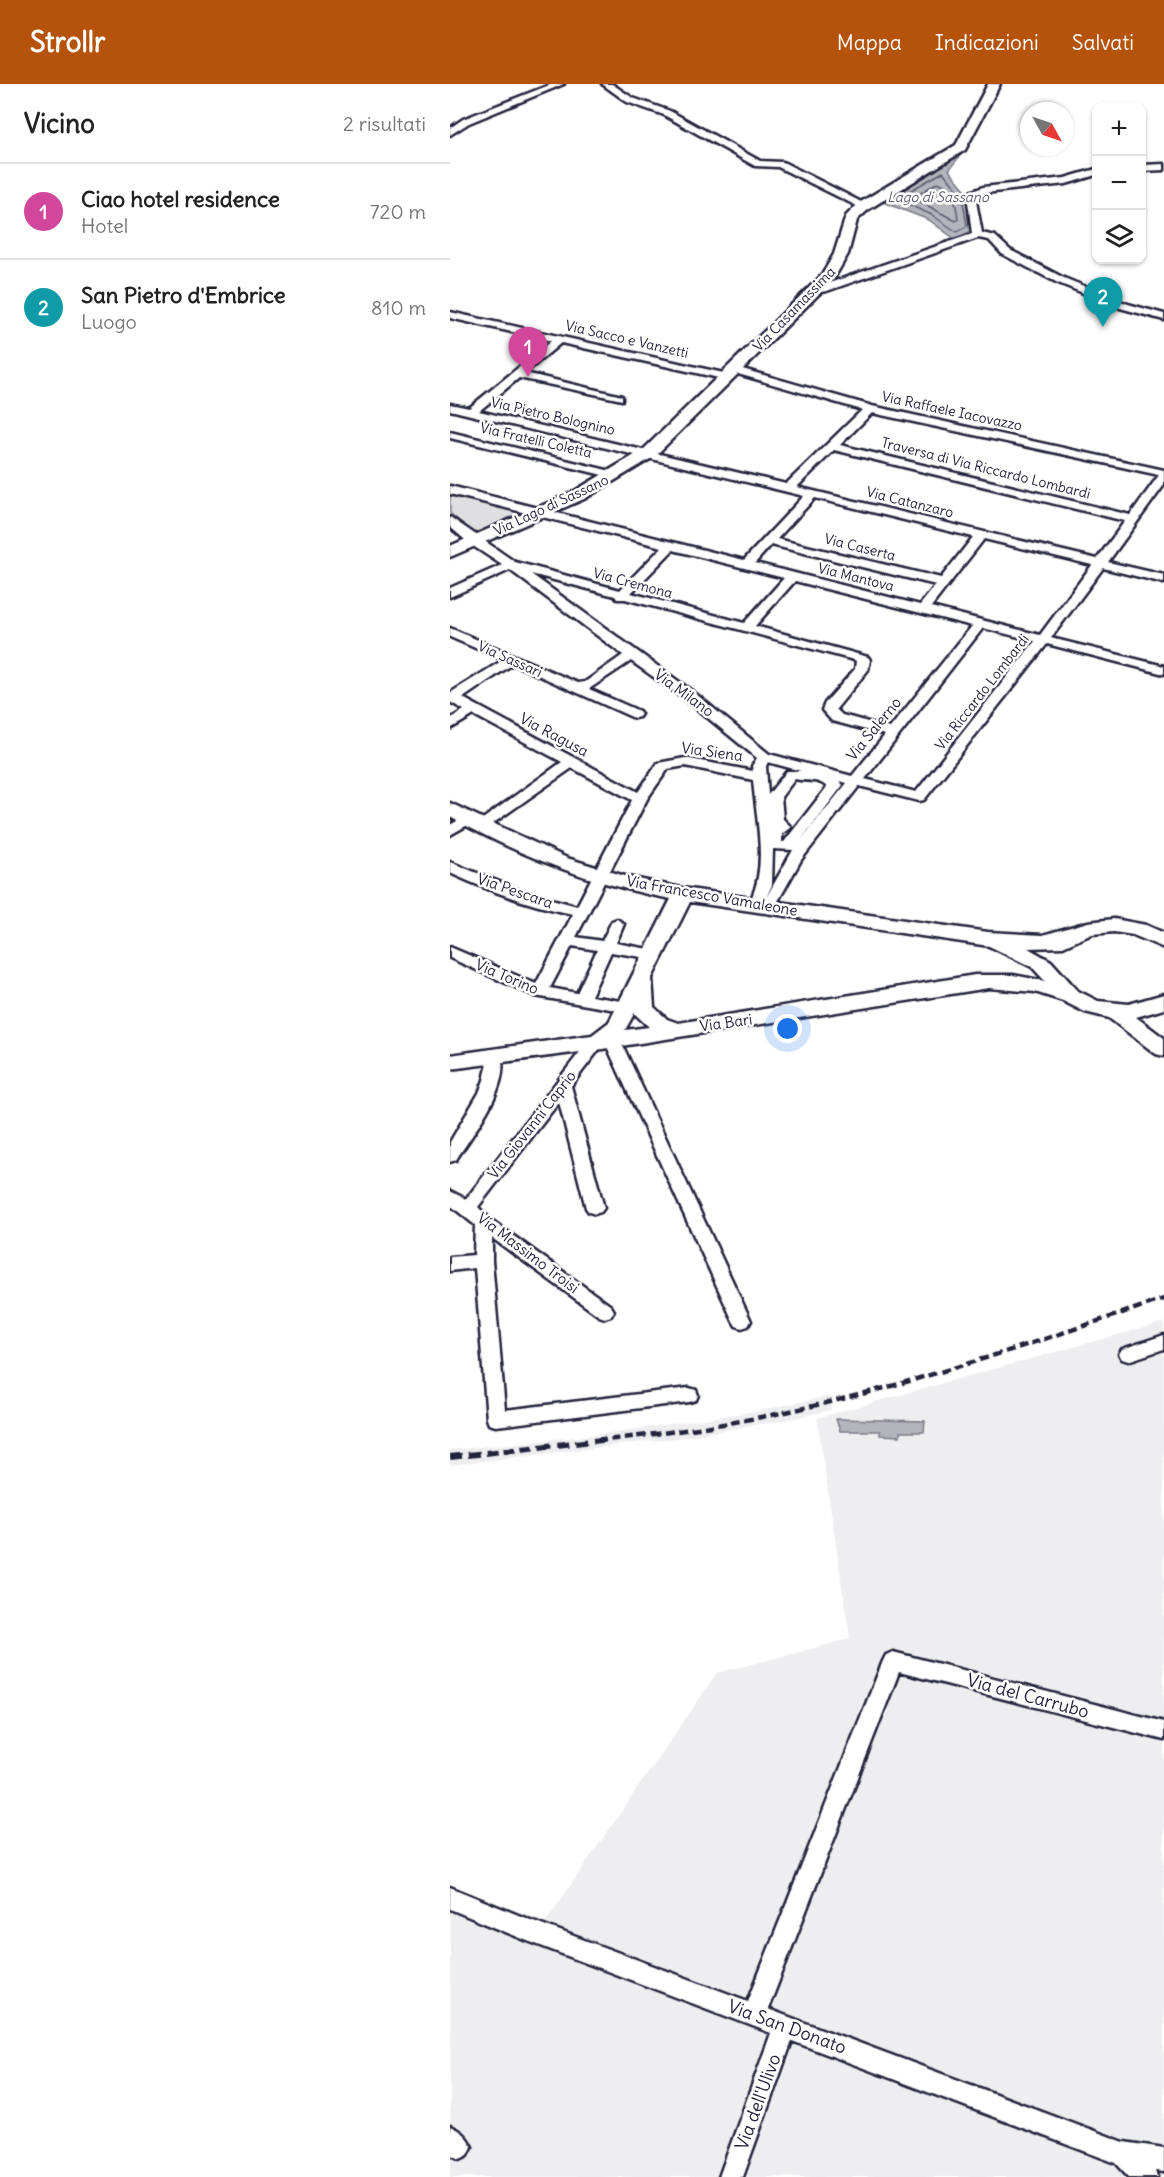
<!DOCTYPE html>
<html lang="it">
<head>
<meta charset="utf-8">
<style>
	body { margin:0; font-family:Delius,sans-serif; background:#f2f2f2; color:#222 }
	.controls { position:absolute; right:18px; top:18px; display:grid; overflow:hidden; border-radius:12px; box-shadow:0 2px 4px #0004 }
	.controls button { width:54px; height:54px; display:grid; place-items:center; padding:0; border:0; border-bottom:2px solid #e0e0e0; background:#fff; color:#222; font:30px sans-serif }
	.compass { position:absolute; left:570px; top:18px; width:54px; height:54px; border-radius:50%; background:#fff; box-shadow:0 2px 4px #0004; rotate:130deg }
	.you { position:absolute; left:338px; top:945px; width:21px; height:21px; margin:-15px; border:4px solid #fff; border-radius:50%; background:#1a73e8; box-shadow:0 0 0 9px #1a73e833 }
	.badge { display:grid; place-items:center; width:39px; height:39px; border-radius:50%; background:#b45309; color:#fff; font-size:20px; font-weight:700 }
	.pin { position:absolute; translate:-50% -50px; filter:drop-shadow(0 2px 3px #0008) }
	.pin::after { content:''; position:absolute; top:32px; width:21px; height:18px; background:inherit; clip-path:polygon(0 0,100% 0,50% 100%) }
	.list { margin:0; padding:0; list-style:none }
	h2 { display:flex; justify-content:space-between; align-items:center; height:78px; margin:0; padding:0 24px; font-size:26px }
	h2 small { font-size:20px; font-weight:400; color:#767676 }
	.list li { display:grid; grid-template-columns:39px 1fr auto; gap:18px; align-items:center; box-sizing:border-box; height:96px; padding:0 24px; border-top:2px solid #e0e0e0 }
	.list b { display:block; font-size:22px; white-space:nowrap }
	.list p { margin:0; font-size:20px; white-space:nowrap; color:#767676 }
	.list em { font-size:20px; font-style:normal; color:#767676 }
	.icon { flex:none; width:33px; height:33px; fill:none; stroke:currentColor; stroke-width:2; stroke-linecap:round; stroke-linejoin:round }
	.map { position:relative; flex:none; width:714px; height:2093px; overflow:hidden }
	header { display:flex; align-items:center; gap:36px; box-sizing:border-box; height:84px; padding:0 30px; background:#b45309; color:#fff }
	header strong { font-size:28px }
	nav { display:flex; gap:33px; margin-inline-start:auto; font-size:21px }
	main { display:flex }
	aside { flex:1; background:#fff }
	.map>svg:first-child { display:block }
	.built { fill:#eeeef1 }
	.green { fill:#dfdfe2; stroke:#80808e; stroke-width:1.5 }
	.water { fill:#b4b4bc; stroke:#7a7a88; stroke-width:1.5 }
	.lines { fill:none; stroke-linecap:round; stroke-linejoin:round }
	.shore { stroke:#5c5c6f; stroke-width:1.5 }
	.street-casing { stroke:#22223b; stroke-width:5 }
	.secondary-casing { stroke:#22223b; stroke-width:5 }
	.street { fill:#fff; fill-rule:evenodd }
	.secondary { fill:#fff; fill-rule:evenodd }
	.rail-far1 { stroke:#22223b; stroke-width:4.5; stroke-dasharray:9 4.5; stroke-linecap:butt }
	.rail { stroke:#22223b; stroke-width:6; stroke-dasharray:12 6; stroke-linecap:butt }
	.labels { text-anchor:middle; stroke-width:5; stroke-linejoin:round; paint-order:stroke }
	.far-water-label { font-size:14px; font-style:italic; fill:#5c5c6f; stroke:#fff }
	.far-street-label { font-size:14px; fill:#22223b; stroke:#fff }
	.street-label { font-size:15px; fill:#22223b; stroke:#fff }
	.near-street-label { font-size:18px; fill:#22223b; stroke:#fff }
</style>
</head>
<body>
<header>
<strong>Strollr</strong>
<nav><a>Mappa</a><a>Indicazioni</a><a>Salvati</a></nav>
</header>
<main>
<aside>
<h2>Vicino<small>2 risultati</small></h2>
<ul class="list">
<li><span class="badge" style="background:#d1479c">1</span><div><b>Ciao hotel residence</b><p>Hotel</p></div><em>720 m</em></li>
<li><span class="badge" style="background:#0f9aa8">2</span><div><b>San Pietro d'Embrice</b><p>Luogo</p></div><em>810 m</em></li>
</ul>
</aside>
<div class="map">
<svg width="714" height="2093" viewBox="0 0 714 2093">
	<rect width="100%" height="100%" fill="#fff"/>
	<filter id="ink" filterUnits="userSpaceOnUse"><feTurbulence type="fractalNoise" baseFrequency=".0167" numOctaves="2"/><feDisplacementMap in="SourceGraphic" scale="12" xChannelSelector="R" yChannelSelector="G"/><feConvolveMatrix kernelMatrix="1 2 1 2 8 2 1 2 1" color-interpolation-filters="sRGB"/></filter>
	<g filter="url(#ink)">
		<path class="built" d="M714 1238V2093H0V1804L96 1837 267 1589 400 1555 367 1334Z
			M379 1312 381 1326 335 1336 227 1354 0 1381V1366L153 1350 307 1327Z"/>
		<path class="green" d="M0 410 76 429 24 450 0 429Z"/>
		<path class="water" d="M512 69 499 86 518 109 523 146 505 155 479 136 430 117Z
			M386 1335 475 1337 474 1348H450V1352L430 1351V1347H390Z"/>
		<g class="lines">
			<path class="shore" d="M493 88 512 111 517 142 507 148 482 131 448 116 449 113Z
				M488 98C504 104 506 120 508 135L506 137 465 115 466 112Z"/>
			<defs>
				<path id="street" d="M102 0H114L19 39 0 51V44L13 35Z
					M152 0H162L183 14 220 27 310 77 333 78 419 122 411 124 328 83 305 82 214 31 177 18Z
					M714 80V86L692 87V81Z
					M646 85V91L616 100 535 109 525 112 532 149 545 152 560 166 614 194 678 220 714 230V236L670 224 606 198 552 170 539 156 528 154 377 207 364 209 359 206 522 150 517 109 533 103 615 94Z
					M0 228 278 290 283 293 278 296 111 259 75 289 172 312V316L69 294 29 327 336 400 412 326 281 288V284H289L422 322 714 386V401L658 478 714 491V499L653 484 601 554 714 582V590L597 560 474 716 469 717 409 702 351 776 323 826C314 829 306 823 301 815 318 780 306 734 303 696L235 682 218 685 197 715 126 853 152 857 162 837 167 835 174 840 166 859 209 867 212 870 204 875 161 868 141 912 195 921 197 925 195 929 189 930 85 912 0 874V863L86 900 123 830C81 822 39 807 0 789V778L69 806 127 822 182 716 122 684 35 745H25L23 742 112 678 24 631 0 645V635L14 626 0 618V609L53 576 0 553V544L128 599 135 598 173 571 60 486 0 513V504L52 481 20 460 0 443V433L65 478 170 506 212 463 0 410V402L294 476 354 412 0 326V320L19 324 101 257 0 234ZM422 329 709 391 680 431 390 361ZM384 366 675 437 647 475 347 403ZM365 414 523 453 491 494 327 455ZM534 455 642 481 590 551 481 523ZM321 461 486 501 470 521 305 479ZM223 466 334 494 294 539 181 509ZM81 490 165 512 167 515H175L404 576 406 577 405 585 375 619 372 626 382 637 435 651 402 692 319 670 246 610ZM345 497 522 542 440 644 392 631 386 625 418 586 420 576 418 573 305 542ZM533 544 585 557 466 708 415 695ZM181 577 236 616 307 674 302 682 303 687 235 674 208 679 188 708 13 614 63 580 184 634 189 633 191 630 189 627 139 605ZM318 678 351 687H337L318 711 316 682ZM345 695C356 698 368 694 377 703L334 758H332V750L341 743 333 735 331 713ZM389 697 397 699 350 757 393 701ZM323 765 343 766 316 814 322 801ZM122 862 147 866 127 909 100 904Z
					M0 348 169 389 171 391 165 394 0 354Z
					M18 731 25 735 23 738 0 751V741Z
					M162 943 168 944 170 956 301 1237 298 1242 292 1244 286 1242 283 1237 154 956 156 944Z
					M146 954 152 955 154 959 121 1002 154 1124 151 1128 145 1130 139 1128 136 1124 109 1018 28 1123 40 1135 161 1222 164 1227 161 1232 155 1234 149 1232 42 1154V1177L55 1326 239 1304 246 1306 248 1311 246 1316 239 1318 46 1342 39 1340 37 1335 25 1184 0 1187V1173L24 1171 25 1141 0 1121V1107L16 1115 140 955Z
					M43 967 49 968C65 997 21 1052 6 1076L0 1078V1058L29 1009 34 996 37 983 35 972 37 968Z
					M714 1251V1265L678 1277 672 1275 669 1270 672 1265Z
					M443 1568 714 1638V1656L449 1588 318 1925 674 2058 714 2064V2088L706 2087 708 2093H679L666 2079 342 1957 293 2093H269L321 1949 75 1856 0 1825V1803L78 1835 298 1917 433 1577 436 1571Z
					M0 2042C11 2047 17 2052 22 2063L18 2071 10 2075 0 2070Z"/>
				<path id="secondary" d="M538 0H550L515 66 419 125 407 136 398 170 383 196 205 372 134 415 0 473V462L123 408 193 366 372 191 384 170 396 132 409 119 506 61Z
					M0 719 117 774 178 793 232 804 538 848 593 851 638 838 664 835 696 841 714 849V864L683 851 664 848 642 850 613 863 578 864 601 877 628 907 648 917 679 920 714 910V925L686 933 714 954V972L706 970 659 934 635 928 613 917 585 908 539 904 146 966 0 985V971L142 951 159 938 221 815C142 800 70 772 0 733ZM240 818 539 862 582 883 595 897 563 891H525L228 939 217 935 204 923 202 894ZM185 928V930L199 943 175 946Z"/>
			</defs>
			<use href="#street" class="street-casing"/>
			<use href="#secondary" class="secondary-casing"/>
			<use href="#street" class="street"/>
			<use href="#secondary" class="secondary"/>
			<path class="rail-far1" d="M147 1357C209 1350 270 1342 331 1329 461 1302 588 1257 714 1215"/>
			<path class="rail" d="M0 1373 160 1355"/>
		</g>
	</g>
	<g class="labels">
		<g class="far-water-label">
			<text x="488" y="118">Lago di Sassano</text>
		</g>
		<g class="far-street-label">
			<text transform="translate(344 225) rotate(-46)" y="5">Via Casamassima</text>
			<text transform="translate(177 255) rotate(13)" y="5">Via Sacco e Vanzetti</text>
			<text transform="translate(502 327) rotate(12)" y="5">Via Raffaele Iacovazzo</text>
			<text transform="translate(103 332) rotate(13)" y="5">Via Pietro Bolognino</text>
			<text transform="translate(86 356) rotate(13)" y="5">Via Fratelli Coletta</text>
			<text transform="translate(536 384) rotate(14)" y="5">Traversa di Via Riccardo Lombardi</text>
			<text transform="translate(460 418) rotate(14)" y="5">Via Catanzaro</text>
			<text transform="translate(101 421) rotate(-25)" y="5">Via Lago di Sassano</text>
			<text transform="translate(410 463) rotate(14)" y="5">Via Caserta</text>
			<text transform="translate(406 493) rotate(14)" y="5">Via Mantova</text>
			<text transform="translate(183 499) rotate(15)" y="5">Via Cremona</text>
			<text transform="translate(60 575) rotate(24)" y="5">Via Sassari</text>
			<text transform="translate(532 608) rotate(-52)" y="5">Via Riccardo Lombardi</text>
		</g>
		<g class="street-label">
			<text transform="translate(234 609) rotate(36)" y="5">Via Milano</text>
			<text transform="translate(424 645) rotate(-51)" y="5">Via Salerno</text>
			<text transform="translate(104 651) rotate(28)" y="5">Via Ragusa</text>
			<text transform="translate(262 668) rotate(8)" y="5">Via Siena</text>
			<text transform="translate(65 807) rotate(19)" y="5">Via Pescara</text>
			<text transform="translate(262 812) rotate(10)" y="5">Via Francesco Vamaleone</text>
			<text transform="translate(57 893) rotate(23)" y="5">Via Torino</text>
			<text transform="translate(276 939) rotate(-8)" y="5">Via Bari</text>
			<text transform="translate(82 1041) rotate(-52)" y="5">Via Giovanni Caprio</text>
			<text transform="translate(78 1169) rotate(37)" y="5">Via Massimo Troisi</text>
		</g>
		<g class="near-street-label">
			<text transform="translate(578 1612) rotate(15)" y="6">Via del Carrubo</text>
			<text transform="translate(337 1943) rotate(20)" y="6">Via San Donato</text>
			<text transform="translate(308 2018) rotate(-70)" y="6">Via dell'Ulivo</text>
		</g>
	</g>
</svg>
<div class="controls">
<button>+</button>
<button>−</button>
<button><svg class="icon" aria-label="layers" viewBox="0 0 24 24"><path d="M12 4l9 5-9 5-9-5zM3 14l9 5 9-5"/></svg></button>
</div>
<svg class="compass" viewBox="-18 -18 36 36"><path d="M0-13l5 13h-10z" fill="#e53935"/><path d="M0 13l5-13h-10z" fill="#767676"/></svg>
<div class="you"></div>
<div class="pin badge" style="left:78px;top:293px;background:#d1479c">1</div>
<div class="pin badge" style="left:653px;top:243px;background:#0f9aa8">2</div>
</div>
</main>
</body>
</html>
